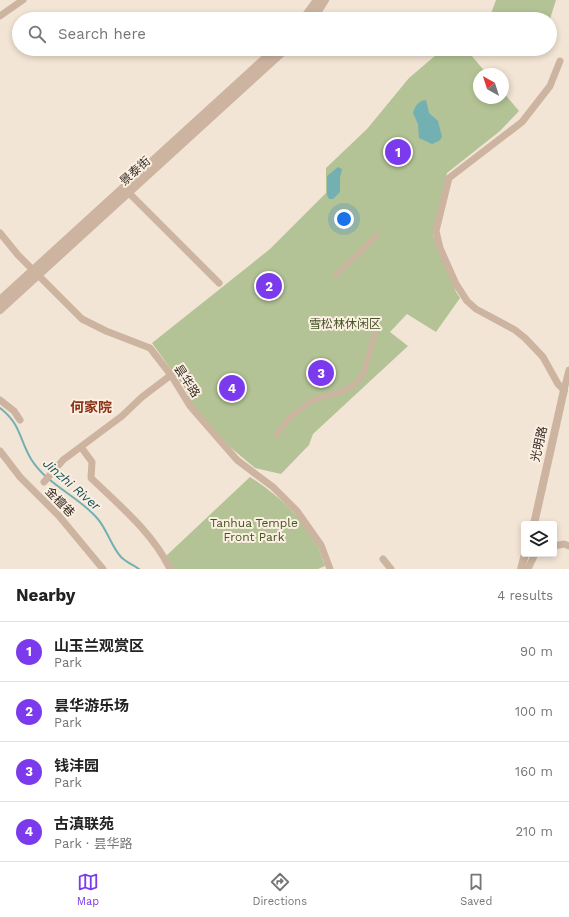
<!DOCTYPE html>
<html lang="en">
<head>
<meta charset="utf-8">
<style>
	body { margin:0; font-family:"Work Sans","Noto Sans SC",sans-serif; background:#f2f2f2; color:#222 }
	.controls { position:absolute; right:12px; bottom:12px; display:grid; overflow:hidden; border-radius:4px; box-shadow:0 2px 6px #0003 }
	.controls button { width:36px; height:36px; display:grid; place-items:center; padding:0; border:0; border-bottom:1px solid #e0e0e0; background:#fff; color:#222; font:20px sans-serif }
	.compass { position:absolute; left:473px; top:68px; width:36px; height:36px; border-radius:50%; background:#fff; box-shadow:0 2px 6px #0003; rotate:321deg }
	.you { position:absolute; left:344px; top:219px; width:14px; height:14px; margin:-10px; border:3px solid #fff; border-radius:50%; background:#1a73e8; box-shadow:0 0 0 6px #1a73e833 }
	.badge { display:grid; place-items:center; width:26px; height:26px; border-radius:50%; background:#7c3aed; color:#fff; font-size:13px; font-weight:700 }
	.pin { position:absolute; translate:-50% -50%; border:2px solid #fff; box-shadow:0 1px 4px #0006 }
	.list { margin:0; padding:0; list-style:none }
	h2 { display:flex; justify-content:space-between; align-items:center; height:52px; margin:0; padding:0 16px; font-size:17px }
	h2 small { font-size:13px; font-weight:400; color:#767676 }
	.list li { display:grid; grid-template-columns:26px 1fr auto; gap:12px; align-items:center; box-sizing:border-box; height:60px; padding:0 16px; border-top:1px solid #e0e0e0 }
	.list b { display:block; font-size:15px; white-space:nowrap }
	.list p { margin:0; font-size:13px; white-space:nowrap; color:#767676 }
	.list em { font-size:13px; font-style:normal; color:#767676 }
	.icon { flex:none; width:22px; height:22px; fill:none; stroke:currentColor; stroke-width:2; stroke-linecap:round; stroke-linejoin:round }
	.map { position:relative; flex:none; width:569px; height:569px; overflow:hidden }
	.search { position:absolute; background:#fff; box-shadow:0 2px 6px #0003; left:12px; right:12px; top:12px; height:44px; display:flex; align-items:center; gap:10px; box-sizing:border-box; padding:0 14px; border-radius:22px; color:#767676; font-size:15px }
	.sheet { height:292px; background:#fff }
	nav { display:flex; justify-content:space-around; align-items:center; box-sizing:border-box; height:56px; border-top:1px solid #e0e0e0; background:#fff; font-size:11px; color:#767676 }
	nav a { display:grid; justify-items:center; gap:2px }
	nav .on { color:#7c3aed }
	.map>svg:first-child { display:block }
	.green { fill:#b3c395 }
	.water { fill:#72b0b2 }
	.lines { fill:none; stroke-linecap:round; stroke-linejoin:round }
	.stream { stroke:#72b0b2; stroke-width:2 }
	.pedestrian { stroke:#ccb4a1; stroke-width:5 }
	.minor { stroke:#ccb4a1; stroke-width:7 }
	.tertiary { stroke:#ccb4a1; stroke-width:8 }
	.labels { text-anchor:middle; stroke-width:4; stroke-linejoin:round; paint-order:stroke }
	.street-label { font-size:12px; fill:#352924; stroke:#fbefe2 }
	.park-label { font-size:12px; fill:#445526; stroke:#fbefe2 }
	.water-label { font-size:13px; font-style:italic; fill:#17565a; stroke:#fbefe2 }
	.quarter-label { font-size:14px; font-weight:bold; fill:#8b3216; stroke:#fbefe2 }
</style>
</head>
<body>
<div class="map">
<svg width="569" height="569" viewBox="0 0 569 569">
	<rect width="100%" height="100%" fill="#f3e5d5"/>
	<path class="green" d="M496 0H556L550 19H489Z
		M443 49H466L487 74H479V98H503V92L519 111 500 131 447 173 433 235 456 292 460 298 436 332 407 314 390 332 408 346 313 434 309 445 281 474 255 468 230 447 190 402 186 390 152 343 270 249 326 193V168L367 129 409 78Z
		M250 477C275 493 299 514 315 540 319 548 322 558 325 566L318 569H173L166 556Z"/>
	<path class="water" d="M426 100 429 113 438 121 442 137 439 141 432 144 419 138 418 124 413 113C415 106 418 101 426 100Z
		M338 167 342 169 340 178V192L333 199H329L327 195V176Z"/>
	<g class="lines">
		<path class="stream" d="M0 408C21 424 19 439 31 459 47 485 78 496 97 518 107 529 111 546 121 557 126 562 133 565 139 569"/>
		<path class="pedestrian" d="M335 276 377 235
			M276 435 288 419 311 401 346 390 356 383 363 375 379 319"/>
		<path class="minor" d="M0 16 23 0
			M560 61 550 86 522 122 449 178 436 231 440 248 456 284 467 301 476 309 515 330 525 338 543 357 558 384 564 390 569 370
			M129 193 219 283
			M0 233 18 255 82 319 106 331 150 348 171 375 190 406 237 460 273 487 297 511 321 545 330 569
			M0 400 14 411 20 420
			M81 447 92 462 91 478C119 505 153 533 170 569
			M0 451 20 477 59 516 103 569
			M44 482 63 460 122 416 142 397 171 375
			M554 546 564 544 569 546
			M383 559 391 569
			M528 569 535 554"/>
		<path class="tertiary" d="M303 19 317 0
			M313 19 325 0
			M0 300 275 49
			M0 310 286 49
			M534 524 564 390
			M521 569 525 554"/>
	</g>
	<g class="labels">
		<g class="street-label">
			<text transform="translate(135 171) rotate(-42)" y="4">景泰街</text>
			<text transform="translate(187 381) rotate(57)" y="4">昙华路</text>
			<text transform="translate(539 444) rotate(-77)" y="4">光明路</text>
			<text transform="translate(60 502) rotate(46)" y="4">金檀巷</text>
		</g>
		<g class="park-label">
			<text x="345" y="328">雪松林休闲区</text>
			<text x="254" y="527">Tanhua Temple<tspan x="254" dy="14">Front Park</tspan></text>
		</g>
		<g class="water-label">
			<text transform="translate(72 484) rotate(41)" y="5">Jinzhi River</text>
		</g>
		<g class="quarter-label">
			<text x="91" y="412">何家院</text>
		</g>
	</g>
</svg>
<div class="controls">
<button><svg class="icon" aria-label="layers" viewBox="0 0 24 24"><path d="M12 4l9 5-9 5-9-5zM3 14l9 5 9-5"/></svg></button>
</div>
<svg class="compass" viewBox="-18 -18 36 36"><path d="M0-13l5 13h-10z" fill="#e53935"/><path d="M0 13l5-13h-10z" fill="#767676"/></svg>
<div class="you"></div>
<div class="pin badge" style="left:398px;top:152px">1</div>
<div class="pin badge" style="left:269px;top:286px">2</div>
<div class="pin badge" style="left:321px;top:373px">3</div>
<div class="pin badge" style="left:232px;top:388px">4</div>
<div class="search"><svg class="icon" aria-label="search" viewBox="0 0 24 24"><circle cx="10" cy="10" r="6"/><path d="M15 15l6 6"/></svg>Search here</div>
</div>
<section class="sheet">
<h2>Nearby<small>4 results</small></h2>
<ul class="list">
<li><span class="badge">1</span><div><b>山玉兰观赏区</b><p>Park</p></div><em>90 m</em></li>
<li><span class="badge">2</span><div><b>昙华游乐场</b><p>Park</p></div><em>100 m</em></li>
<li><span class="badge">3</span><div><b>钱沣园</b><p>Park</p></div><em>160 m</em></li>
<li><span class="badge">4</span><div><b>古滇联苑</b><p>Park · 昙华路</p></div><em>210 m</em></li>
</ul>
</section>
<nav>
<a class="on"><svg class="icon" aria-label="map" viewBox="0 0 24 24"><path d="M3 6l6-2 6 2 6-2v14l-6 2-6-2-6 2zM9 4v14M15 6v14"/></svg>Map</a>
<a><svg class="icon" aria-label="directions" viewBox="0 0 24 24"><path d="M12 3l9 9-9 9-9-9zM9 14v-3h6M13 9l2 2-2 2"/></svg>Directions</a>
<a><svg class="icon" aria-label="saved" viewBox="0 0 24 24"><path d="M7 4h10v16l-5-4-5 4z"/></svg>Saved</a>
</nav>
</body>
</html>
